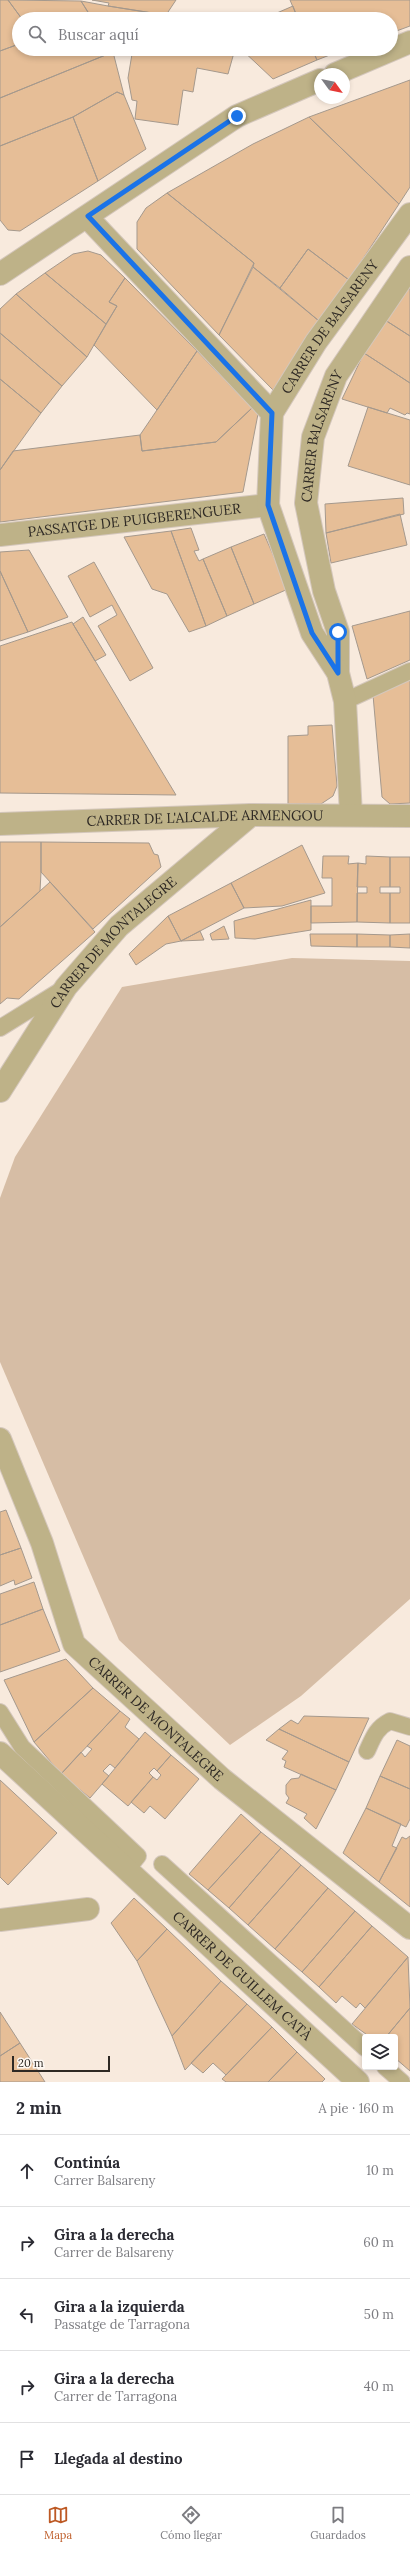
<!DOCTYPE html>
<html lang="es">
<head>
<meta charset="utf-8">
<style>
	body { margin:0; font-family:Lora,serif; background:#f2f2f3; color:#2b2b33 }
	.controls { position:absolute; right:12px; bottom:12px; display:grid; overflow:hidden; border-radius:4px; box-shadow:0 2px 6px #0003 }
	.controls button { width:36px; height:36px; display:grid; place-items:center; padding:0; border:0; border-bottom:1px solid #e1e1e2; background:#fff; color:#2b2b33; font:20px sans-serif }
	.compass { position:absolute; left:314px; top:68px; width:36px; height:36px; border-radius:50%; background:#fff; box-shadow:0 2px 6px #0003; rotate:123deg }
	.scale { position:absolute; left:12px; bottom:10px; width:98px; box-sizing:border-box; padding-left:4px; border:2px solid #2e2924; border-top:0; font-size:11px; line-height:14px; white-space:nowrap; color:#2e2924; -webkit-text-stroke:3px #fef9f4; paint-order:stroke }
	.stop { position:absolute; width:12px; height:12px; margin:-9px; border:3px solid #1a73e8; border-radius:50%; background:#fff }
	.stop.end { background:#1a73e8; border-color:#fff; box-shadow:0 1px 4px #0008 }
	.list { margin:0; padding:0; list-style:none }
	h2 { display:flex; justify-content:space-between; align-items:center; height:52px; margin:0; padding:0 16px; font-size:17px }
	h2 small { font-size:13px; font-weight:400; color:#7c7c81 }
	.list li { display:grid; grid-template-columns:26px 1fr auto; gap:12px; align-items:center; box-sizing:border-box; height:72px; padding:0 16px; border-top:1px solid #e1e1e2 }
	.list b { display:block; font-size:15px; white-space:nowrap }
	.list p { margin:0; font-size:13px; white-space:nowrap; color:#7c7c81 }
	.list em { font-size:13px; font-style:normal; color:#7c7c81 }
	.icon { flex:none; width:22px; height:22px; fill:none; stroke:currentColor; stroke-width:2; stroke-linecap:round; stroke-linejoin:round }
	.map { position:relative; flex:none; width:410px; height:2082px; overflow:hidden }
	.search { position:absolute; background:#fff; box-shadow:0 2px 6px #0003; left:12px; right:12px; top:12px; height:44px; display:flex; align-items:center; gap:10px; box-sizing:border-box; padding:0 14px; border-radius:22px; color:#7c7c81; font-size:15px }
	.sheet { height:412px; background:#fff }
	nav { display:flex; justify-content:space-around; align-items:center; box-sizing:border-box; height:56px; border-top:1px solid #e1e1e2; background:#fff; font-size:11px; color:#7c7c81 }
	nav a { display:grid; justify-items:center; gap:2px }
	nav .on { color:#bd5924 }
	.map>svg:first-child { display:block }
	.green { fill:#d6bda5 }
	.building { fill:#e6be97; stroke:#a5998d }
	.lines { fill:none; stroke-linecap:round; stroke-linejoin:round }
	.lane-casing { stroke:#d4c7bc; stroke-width:18 }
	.street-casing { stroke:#d4c7bc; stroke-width:24 }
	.lane { stroke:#beb288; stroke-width:16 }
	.street { stroke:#beb288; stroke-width:22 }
	.route { stroke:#1a73e8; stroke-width:5 }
	.labels { text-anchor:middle; stroke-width:4; stroke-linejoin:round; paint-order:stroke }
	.street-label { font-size:14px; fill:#2e2924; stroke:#fef9f4 }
</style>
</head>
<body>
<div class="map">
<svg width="410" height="2082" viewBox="0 0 410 2082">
	<rect width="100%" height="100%" fill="#f8eadd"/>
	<path class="green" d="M292 958 410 961V1599L301 1696 230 1745 119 1640 0 1362V1198L15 1157 122 987Z"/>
	<path class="building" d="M0 0H8L22 19H19V44L0 51Z
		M8 0 81 1 90 15 81 19H22Z
		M92 0H176L166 15 108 6 109 3Z
		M290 0H410V26L391 33V19H298Z
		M81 1 108 6 189 19H92Z
		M293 6 298 19H263Z
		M19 44V49H111L113 52 0 98V51Z
		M111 49H235L228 74 197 68 193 92 183 90 178 125 135 119 137 101 132 100 128 78 132 54 113 52Z
		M241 49H312L317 60 273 79Z
		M312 49H345L317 60Z
		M113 52 124 95 117 92 73 117 0 146V98Z
		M410 80V187L399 204 309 117Z
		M117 92 124 95 146 149 98 181 73 117Z
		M73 117 98 181 20 231 8 230 0 220V146Z
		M309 117 399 204 349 280 308 249 280 288 253 267 254 263 167 193 253 144Z
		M167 193 254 263 219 335 137 249V222L146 208Z
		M308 249 349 280 319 321 280 288Z
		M88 251 101 255 125 278 109 302 117 306 106 324 45 273 73 254Z
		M253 267 319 321 273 390 219 335Z
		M45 273 106 324 87 357 16 294Z
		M125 278 197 351 157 410 94 345 117 306 109 302Z
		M406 287 410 289V336L385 320Z
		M16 294 87 357 62 386 0 333V309Z
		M385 320 410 336V383L364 353Z
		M0 333 62 386 41 413 0 379Z
		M197 351 252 408 216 442 142 451 140 435Z
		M364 353 410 383V414L407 413 405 415 390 408 387 413 342 399Z
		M0 379 41 413 0 470Z
		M368 407 410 420V485L348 466Z
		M252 408 258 414 243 492 0 522V470L13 451 140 435 142 451 216 442Z
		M403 498 404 514 326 533 325 504Z
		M400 514 407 545 331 563 326 533Z
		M191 528 199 550 194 551 199 561 203 559 227 616 206 626 171 531Z
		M171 531 206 626 189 632 167 594 152 589 124 537Z
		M264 534 288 589 254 604 231 547Z
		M231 547 254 604 227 616 203 559Z
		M29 550 68 617 28 632 0 571V552Z
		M94 562 153 668 130 681 98 626 117 615 112 605 90 617 68 576Z
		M0 571 28 632 0 641Z
		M410 611V660L367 679 352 626Z
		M83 617 106 655 95 661 73 624Z
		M72 622 73 624 176 795 0 793V646Z
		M410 679V803L390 804 382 797 373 695Z
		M332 725 337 786 333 796 321 804H288V736L308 735V726Z
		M0 842H41V872L40 891 0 927Z
		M41 842 149 843 154 854 158 855 161 867 93 929 41 872Z
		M302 845 325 893 282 906 244 908 231 883Z
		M323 856H349L348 864 358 863 357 922 311 923V906H332V878H322Z
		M366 856 390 857V887H380V893H390V923L357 922V893H367V887H357L358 863 366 864Z
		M390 857H410V923H390V893H400V887H390Z
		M50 882 95 932 19 999 7 998 0 1004V927Z
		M231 883 244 908 181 941 168 916Z
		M311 900V930L255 939 235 938 234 921Z
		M168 916 181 941 166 944 136 965 129 954Z
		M224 926 229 939 212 940 210 934Z
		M200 931 204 940 181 941Z
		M310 934H357V947L311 946Z
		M357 934 390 935V947H357Z
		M410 934V948L390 947V935Z
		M6 1510 21 1548 0 1555V1512Z
		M21 1548 32 1578 15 1585 14 1580 0 1586V1555Z
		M34 1582 43 1609 0 1625V1594Z
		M43 1609 60 1651 0 1672V1625Z
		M66 1659 93 1688 34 1742 4 1680Z
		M93 1688 120 1711 61 1774 34 1742Z
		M120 1711 130 1719 125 1727 139 1739 115 1768 110 1764 103 1771 109 1776 90 1798 61 1774 81 1752 85 1757 92 1749 87 1746Z
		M304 1716 369 1718 349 1762 279 1729 291 1720 298 1724Z
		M279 1729 349 1762 336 1790 284 1767 286 1761 282 1759 288 1751 266 1740Z
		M145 1732 171 1755 157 1771 154 1768 149 1773 153 1777 128 1806 102 1784Z
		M397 1740 410 1746V1789L380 1776Z
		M171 1755 199 1779 165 1819 150 1806 144 1813 131 1802 153 1777 157 1780 161 1775 157 1771Z
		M301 1774 336 1790 316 1829 304 1818 307 1814 286 1803 289 1798 286 1794V1785L291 1779 299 1778Z
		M380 1776 410 1789V1819L406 1827 366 1808Z
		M0 1780 57 1833 8 1885 0 1877Z
		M366 1808 401 1824 392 1846 397 1848 379 1882 343 1853Z
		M241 1814 261 1832 208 1890 189 1874Z
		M261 1832 281 1848 229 1908 208 1890Z
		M410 1836V1907L379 1882 402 1837 406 1839Z
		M281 1848 301 1865 248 1925 229 1908Z
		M301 1865 328 1888 275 1949 248 1925Z
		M328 1888 355 1911 302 1972 275 1949Z
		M134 1898 167 1929 137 1961 111 1923Z
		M355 1911 372 1926 319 1987 302 1972Z
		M372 1926 408 1957 365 2008 360 2003 356 2008 342 1996 336 2003 319 1987Z
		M167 1929 221 1981 172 2036 137 1961Z
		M408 1957 410 2008 386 2037H370L352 2024Z
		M221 1981 247 2004 185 2070 172 2036Z
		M247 2004 272 2027 226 2075 213 2063 203 2073 191 2063Z
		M410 2008V2071L395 2058V2037H386Z
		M0 2012 20 2043 0 2056Z
		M272 2027 297 2052 268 2082H226L222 2079Z
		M20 2043 45 2082H0V2056Z
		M297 2052 325 2079 322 2082H268Z"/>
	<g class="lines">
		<defs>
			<path id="lane" d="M345 701 410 671
				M0 1028 63 989
				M0 1712 22 1747 138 1856 126 1871
				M367 1751C373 1738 376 1728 390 1721L410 1727
				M162 1864 365 2048
				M385 2067 402 2082"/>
			<g id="street">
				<path d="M335 74 410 42"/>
				<path d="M87 217 272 413"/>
				<path d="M0 274 237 116 320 80"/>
				<path id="s1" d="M0 535 268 505"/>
				<path id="s2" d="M338 673V632L324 591 306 503 313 437 336 376 410 267"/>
				<path id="s3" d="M351 815 345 701 338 673 312 633 268 505 272 413 316 342 410 214"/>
				<path id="s4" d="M0 824 251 815 410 816"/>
				<path id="s5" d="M0 1091 66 987 119 926 251 815"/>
				<path id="s6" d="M0 1439 42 1543 74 1644 222 1779 410 1928"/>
				<path id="s7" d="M0 1753 358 2082"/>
				<path d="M0 1920 88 1909"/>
			</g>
		</defs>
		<use href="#lane" class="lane-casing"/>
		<use href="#street" class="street-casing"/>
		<use href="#lane" class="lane"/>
		<use href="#street" class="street"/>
	</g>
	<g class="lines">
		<path class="route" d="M237 116 88 216 272 413 268 505 312 633 338 673V632"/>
	</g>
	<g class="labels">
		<g class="street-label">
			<text dy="5" stroke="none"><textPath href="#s3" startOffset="522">CARRER DE BALSARENY</textPath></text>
			<text dy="5" stroke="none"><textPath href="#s2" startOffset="243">CARRER BALSARENY</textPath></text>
			<text dy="5" stroke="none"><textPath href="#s1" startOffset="135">PASSATGE DE PUIGBERENGUER</textPath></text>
			<text dy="5" stroke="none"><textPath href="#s4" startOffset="205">CARRER DE L'ALCALDE ARMENGOU</textPath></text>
			<text dy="5" stroke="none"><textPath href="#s5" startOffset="188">CARRER DE MONTALEGRE</textPath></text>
			<text dy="5" stroke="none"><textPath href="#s6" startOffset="329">CARRER DE MONTALEGRE</textPath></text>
			<text dy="5" stroke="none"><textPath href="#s7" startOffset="329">CARRER DE GUILLEM CATÀ</textPath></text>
		</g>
	</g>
</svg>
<div class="controls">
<button><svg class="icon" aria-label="layers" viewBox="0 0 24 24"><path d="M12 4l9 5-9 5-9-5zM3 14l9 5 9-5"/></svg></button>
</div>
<svg class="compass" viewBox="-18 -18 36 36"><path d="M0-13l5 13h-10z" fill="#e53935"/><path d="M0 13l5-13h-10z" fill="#7c7c81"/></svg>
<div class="scale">20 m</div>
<div class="stop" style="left:338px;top:632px"></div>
<div class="stop end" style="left:237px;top:116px"></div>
<div class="search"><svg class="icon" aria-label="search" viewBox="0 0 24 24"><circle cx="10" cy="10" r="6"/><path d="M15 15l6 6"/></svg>Buscar aquí</div>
</div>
<section class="sheet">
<h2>2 min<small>A pie · 160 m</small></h2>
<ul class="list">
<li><svg class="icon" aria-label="ahead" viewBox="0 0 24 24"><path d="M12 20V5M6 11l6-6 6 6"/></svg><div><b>Continúa</b><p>Carrer Balsareny</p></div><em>10 m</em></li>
<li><svg class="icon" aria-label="right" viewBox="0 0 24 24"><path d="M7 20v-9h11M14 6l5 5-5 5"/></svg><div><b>Gira a la derecha</b><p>Carrer de Balsareny</p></div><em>60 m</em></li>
<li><svg class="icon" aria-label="left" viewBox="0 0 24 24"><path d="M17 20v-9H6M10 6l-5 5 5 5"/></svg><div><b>Gira a la izquierda</b><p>Passatge de Tarragona</p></div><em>50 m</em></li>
<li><svg class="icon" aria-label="right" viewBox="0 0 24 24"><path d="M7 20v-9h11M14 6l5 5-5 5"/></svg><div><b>Gira a la derecha</b><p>Carrer de Tarragona</p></div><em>40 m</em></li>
<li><svg class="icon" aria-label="arrive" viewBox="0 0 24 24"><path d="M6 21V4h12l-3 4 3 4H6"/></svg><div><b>Llegada al destino</b></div></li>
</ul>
</section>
<nav>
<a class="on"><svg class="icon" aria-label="map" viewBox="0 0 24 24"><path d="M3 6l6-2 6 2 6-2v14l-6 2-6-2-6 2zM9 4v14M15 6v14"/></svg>Mapa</a>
<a><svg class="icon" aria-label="directions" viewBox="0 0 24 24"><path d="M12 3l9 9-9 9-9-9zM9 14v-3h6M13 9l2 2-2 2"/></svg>Cómo llegar</a>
<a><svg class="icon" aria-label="saved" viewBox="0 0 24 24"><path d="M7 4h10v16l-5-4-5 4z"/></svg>Guardados</a>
</nav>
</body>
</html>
